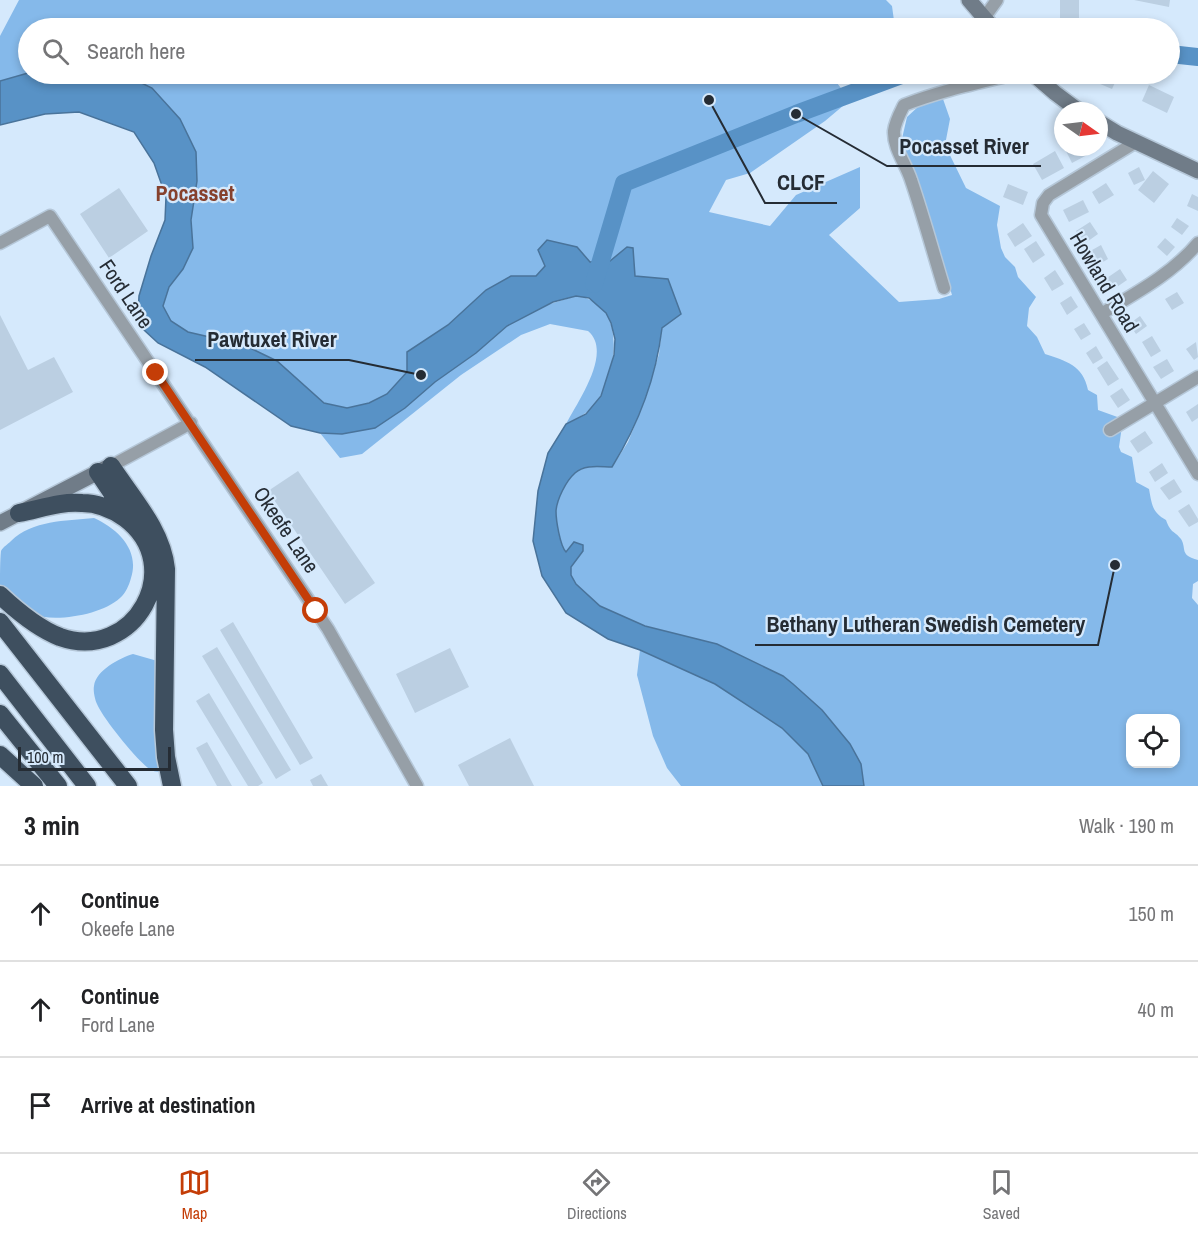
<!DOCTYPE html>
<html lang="en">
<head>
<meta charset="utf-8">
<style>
	body { margin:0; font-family:"Archivo Narrow",sans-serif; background:#f6f6f6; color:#202124 }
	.controls { position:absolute; right:18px; bottom:18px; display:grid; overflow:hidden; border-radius:12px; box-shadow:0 3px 9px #0003 }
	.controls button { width:54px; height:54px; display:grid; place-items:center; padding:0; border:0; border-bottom:2px solid #e0e0e0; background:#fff; color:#202124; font:30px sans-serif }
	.compass { position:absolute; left:1054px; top:102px; width:54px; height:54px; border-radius:50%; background:#fff; box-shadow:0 3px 9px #0003; rotate:104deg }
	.scale { position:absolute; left:18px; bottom:15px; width:153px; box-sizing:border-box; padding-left:6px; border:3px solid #252c34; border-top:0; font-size:16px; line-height:21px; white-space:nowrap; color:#252c34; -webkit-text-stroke:4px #d5e9fc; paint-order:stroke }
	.stop { position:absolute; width:18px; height:18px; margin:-14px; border:4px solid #c43d07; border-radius:50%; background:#fff }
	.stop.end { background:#c43d07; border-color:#fff; box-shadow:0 2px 6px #0008 }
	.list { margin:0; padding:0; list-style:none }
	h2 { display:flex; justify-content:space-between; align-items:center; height:78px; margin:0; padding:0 24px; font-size:26px }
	h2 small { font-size:20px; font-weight:400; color:#757577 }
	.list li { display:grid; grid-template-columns:39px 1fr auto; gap:18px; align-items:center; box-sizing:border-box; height:96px; padding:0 24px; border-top:2px solid #e0e0e0 }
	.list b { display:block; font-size:22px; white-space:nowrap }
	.list p { margin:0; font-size:20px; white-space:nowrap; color:#757577 }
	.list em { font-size:20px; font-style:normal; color:#757577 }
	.icon { flex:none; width:33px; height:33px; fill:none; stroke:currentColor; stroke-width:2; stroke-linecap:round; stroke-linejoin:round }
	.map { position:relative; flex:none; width:1198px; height:786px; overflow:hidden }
	.search { position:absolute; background:#fff; box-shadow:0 3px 9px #0003; left:18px; right:18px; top:18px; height:66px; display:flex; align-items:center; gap:15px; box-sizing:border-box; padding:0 21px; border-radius:33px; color:#757577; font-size:22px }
	.sheet { height:366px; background:#fff }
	nav { display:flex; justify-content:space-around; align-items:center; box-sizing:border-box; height:84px; border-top:2px solid #e0e0e0; background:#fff; font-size:16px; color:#757577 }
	nav a { display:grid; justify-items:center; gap:3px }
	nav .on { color:#c43d07 }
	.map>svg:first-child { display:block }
	.green { fill:#85b9ea; fill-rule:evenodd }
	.water { fill:#5892c6; stroke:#49739a; stroke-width:1.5 }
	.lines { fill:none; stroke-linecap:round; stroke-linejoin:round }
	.river { stroke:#5892c6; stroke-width:18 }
	.building { fill:#bbcfe2 }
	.minor-casing { stroke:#b5c7d8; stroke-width:15 }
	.secondary-casing { stroke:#b5c7d8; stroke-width:18 }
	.motorway-casing { stroke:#b5c7d8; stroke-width:21 }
	.minor { stroke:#969fa7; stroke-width:12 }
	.secondary { stroke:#707c88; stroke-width:15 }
	.motorway { stroke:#3e4f5f; stroke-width:18 }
	.route { stroke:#c43d07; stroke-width:8 }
	.labels { text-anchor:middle; stroke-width:4.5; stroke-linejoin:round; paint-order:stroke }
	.street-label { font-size:21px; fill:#252c34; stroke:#d5e9fc }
	.neighbourhood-label { font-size:22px; font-weight:bold; fill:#86412d; stroke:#d5e9fc }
	.leader { fill:none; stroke:#252c34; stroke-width:2 }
	.callout-dot { fill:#252c34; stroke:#d5e9fc; stroke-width:2 }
	.callout-label { font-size:22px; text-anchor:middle; font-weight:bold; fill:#252c34; stroke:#d5e9fc; stroke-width:4.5; stroke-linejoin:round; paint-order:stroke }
</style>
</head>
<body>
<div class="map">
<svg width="1198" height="786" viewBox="0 0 1198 786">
	<rect width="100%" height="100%" fill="#d5e9fc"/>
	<path class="green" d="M19 0H886L892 6 895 28H28V73L0 81V36Z
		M117 74H888L881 83 860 86 834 79 850 100 825 121 750 173 726 180 709 212 770 226 796 195 860 167V208L829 235 899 302 939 299 952 295 937 245 901 143 907 117 920 105 943 99 950 119 945 145 966 188 1000 206 997 225 1001 248 1005 257 1015 267 1018 277 1036 297 1029 308 1027 326 1037 337 1045 354C1066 361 1083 365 1088 390L1097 395 1098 410 1123 419 1119 447 1121 452 1132 457 1136 482 1149 489C1152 505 1152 512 1166 520 1171 534 1174 530 1181 539 1187 549 1179 555 1198 560V581L1193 584 1192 598 1198 605V786H864L861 764 850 744 822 710 717 644 645 626 600 606 576 584 571 575V567L583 551 566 552C560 545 556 521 556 511 557 499 566 481 575 473 585 464 600 467 612 467L628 442 646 397 659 354 662 328 635 276 627 247 610 262H590L577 247 546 266 536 276H511L486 290 448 325 407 352V372L387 394 369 403 347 408 324 403 277 361 244 345 188 332 171 321 163 307 169 287 183 269 193 248 191 220 197 181ZM1130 718H1176V764H1130Z
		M576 296C625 302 618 362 601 395 594 410 580 417 566 424 578 401 613 352 588 331L550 324 521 335 461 375 362 454 340 458 320 433 342 434 435 382 476 353 507 326 540 307Z
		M94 518C118 529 140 550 131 578 129 585 126 593 120 598 102 615 54 623 32 614 21 609 9 596 0 588 0 577 0 560 1 551 3 547 8 544 11 541 33 520 65 521 94 518Z
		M640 650 715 684 782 728 808 754 823 786H681L667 768 653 736 637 675Z
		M133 654 161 662 165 772C161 772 155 772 151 770 139 763 102 717 97 704 95 700 93 691 94 686 96 670 120 658 133 654Z"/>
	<path class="water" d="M28 73 117 74 125 75 152 88 180 119 196 152 197 181 191 220 193 248 183 269 169 287 163 306 171 321 188 332 244 345 277 361 324 403 347 408 369 403 387 394 407 372V352L448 325 486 290 511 276H536L545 266 538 250 547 240 577 247 590 262 610 261 627 247 633 248 635 276 668 279 681 314 662 328C656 378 638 425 612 467 600 467 585 464 575 473 566 481 557 499 556 511 556 520 560 546 566 552L574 542 583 545V551L571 567V575L576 584 600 606 645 626 717 644 783 676 793 684 822 710 850 744 861 764 864 786H823L808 754 782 728 715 684 640 650 608 639 566 613 542 576 533 541 538 491 548 453 566 424 586 414 601 396 614 355 615 339 611 323 606 313 589 298 576 296 553 302 507 326 476 353 435 382 405 408 375 428 342 434 320 433 291 426 205 367 158 343 143 329 138 315 139 296 151 256 165 220 166 197 154 163 134 132 79 112 45 114 0 125V81Z"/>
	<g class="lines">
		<path class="river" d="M1170 54 1198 57
			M594 284 624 183 796 114 904 74"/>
	</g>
	<path class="building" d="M1060 0H1079V28L1060 27Z
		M1134 0H1170L1169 7Z
		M1088 74H1119L1112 89 1086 78Z
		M1149 85 1174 97 1167 113 1142 101Z
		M1064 147H1086L1089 154 1072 163Z
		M1055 151 1064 168 1042 180 1033 164Z
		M1139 167 1145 180 1134 185 1128 173Z
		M1153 171 1169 184 1154 203 1138 190Z
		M1106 183 1114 195 1099 204 1092 192Z
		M1008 184 1028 192 1023 205 1003 197Z
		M119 188 148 231 109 258 80 214Z
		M1192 194 1198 197V211L1187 206Z
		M1083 200 1089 212 1069 222 1063 210Z
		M1177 218 1189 226 1182 235 1171 227Z
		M1090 222 1098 234 1084 244 1076 231Z
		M1023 223 1032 236 1015 247 1007 234Z
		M1165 238 1175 247 1167 256 1157 247Z
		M1036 241 1045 255 1033 263 1024 249Z
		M1101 245 1108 259 1093 268 1085 254Z
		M1120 269 1127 280 1111 291 1104 280Z
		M1055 270 1064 284 1052 291 1044 278Z
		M1177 292 1184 303 1172 310 1165 299Z
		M1071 296 1078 307 1067 315 1060 303Z
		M0 315 28 370 54 357 73 392 0 430Z
		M1140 316 1147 326 1136 334 1129 324Z
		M1084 323 1091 334 1081 340 1074 329Z
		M1152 336 1161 351 1151 357 1142 342Z
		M1196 342 1198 357 1194 360 1186 349Z
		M1096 346 1103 358 1093 364 1086 353Z
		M1167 359 1174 371 1161 379 1153 367Z
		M1107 361 1119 379 1108 386 1097 368Z
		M1122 388 1130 400 1118 408 1110 396Z
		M1198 404V418L1192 422 1186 412Z
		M1145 431 1153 443 1138 453 1130 441Z
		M1162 463 1168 473 1155 482 1149 472Z
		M298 471 375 583 345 604 268 491Z
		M1174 479 1182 492 1169 500 1160 488Z
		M1189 504 1198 519V522L1189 527 1178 511Z
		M233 622 313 758 300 765 220 630Z
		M217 647 291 770 276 779 202 656Z
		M450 648 469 687 415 713 396 674Z
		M209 693 263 783 258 786H248L196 701Z
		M510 738 534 786H469L458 765Z
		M207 742 232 786H217L196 748Z
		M321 774 328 786H313L310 780Z"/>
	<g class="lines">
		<defs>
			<path id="minor" d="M984 18 997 0
				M1136 142 1049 195 1043 203 1041 215 1198 474
				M0 243 50 216 328 629 417 786
				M944 288C933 252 923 215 911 180 906 164 893 148 894 131 895 122 900 113 904 105 940 91 978 83 1015 74
				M1101 314C1136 293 1172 274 1198 243
				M1110 430 1198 377
				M111 466 191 423"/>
			<path id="secondary" d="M969 0 993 28
				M1033 74 1055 93 1079 111
				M1099 122 1117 133 1198 171
				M0 523 106 468"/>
			<path id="motorway" d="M111 466C132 498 162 530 166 569L164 730 166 757 172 786
				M98 472 129 518
				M0 595C17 611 37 628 60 637 134 663 189 566 125 518 112 509 98 503 82 503 61 501 40 509 19 513
				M0 622 128 786
				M0 674 87 786
				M0 714 58 786
				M0 755 34 786"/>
		</defs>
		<use href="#minor" class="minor-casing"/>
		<use href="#secondary" class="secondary-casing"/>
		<use href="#motorway" class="motorway-casing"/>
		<use href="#minor" class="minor"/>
		<use href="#secondary" class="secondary"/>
		<use href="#motorway" class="motorway"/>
	</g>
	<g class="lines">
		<path class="route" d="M156 373 316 611"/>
	</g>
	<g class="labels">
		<g class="street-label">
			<text transform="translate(1104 282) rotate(59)" y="7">Howland Road</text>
			<text transform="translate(126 294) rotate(56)" y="7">Ford Lane</text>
			<text transform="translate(286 530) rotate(56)" y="7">Okeefe Lane</text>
		</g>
		<g class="neighbourhood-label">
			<text x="195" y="201">Pocasset</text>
		</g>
	</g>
	<path class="leader" d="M796 114L887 166H1041M709 100L765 203H837M421 375L349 360H195M1115 565L1098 645H755"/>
	<g class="callout-dot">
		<circle cx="796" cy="114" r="6"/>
		<circle cx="709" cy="100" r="6"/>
		<circle cx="421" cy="375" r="6"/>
		<circle cx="1115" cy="565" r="6"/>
	</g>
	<g class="callout-label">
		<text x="964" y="154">Pocasset River</text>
		<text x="801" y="190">CLCF</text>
		<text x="272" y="347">Pawtuxet River</text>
		<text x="926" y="632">Bethany Lutheran Swedish Cemetery</text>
	</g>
</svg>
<div class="controls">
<button><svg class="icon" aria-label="locate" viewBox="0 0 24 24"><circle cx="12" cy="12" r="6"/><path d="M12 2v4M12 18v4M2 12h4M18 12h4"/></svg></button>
</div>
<svg class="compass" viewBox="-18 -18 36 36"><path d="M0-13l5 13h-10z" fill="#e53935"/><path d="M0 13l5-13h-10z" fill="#757577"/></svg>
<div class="scale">100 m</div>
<div class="stop" style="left:316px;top:611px"></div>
<div class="stop end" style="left:156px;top:373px"></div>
<div class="search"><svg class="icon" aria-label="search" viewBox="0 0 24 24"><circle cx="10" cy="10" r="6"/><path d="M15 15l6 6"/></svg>Search here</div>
</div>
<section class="sheet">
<h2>3 min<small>Walk · 190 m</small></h2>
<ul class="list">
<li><svg class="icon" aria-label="ahead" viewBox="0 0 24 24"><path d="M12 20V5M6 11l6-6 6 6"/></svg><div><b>Continue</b><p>Okeefe Lane</p></div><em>150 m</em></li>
<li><svg class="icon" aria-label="ahead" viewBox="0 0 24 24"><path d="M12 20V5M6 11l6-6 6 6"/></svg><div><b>Continue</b><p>Ford Lane</p></div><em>40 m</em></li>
<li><svg class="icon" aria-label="arrive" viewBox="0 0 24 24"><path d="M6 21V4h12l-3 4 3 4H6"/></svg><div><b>Arrive at destination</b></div></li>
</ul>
</section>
<nav>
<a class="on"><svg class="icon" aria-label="map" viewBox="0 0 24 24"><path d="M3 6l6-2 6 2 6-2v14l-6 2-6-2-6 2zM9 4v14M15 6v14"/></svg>Map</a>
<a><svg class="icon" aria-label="directions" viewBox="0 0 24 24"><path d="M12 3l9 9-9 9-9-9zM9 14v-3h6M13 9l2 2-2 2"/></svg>Directions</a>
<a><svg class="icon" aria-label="saved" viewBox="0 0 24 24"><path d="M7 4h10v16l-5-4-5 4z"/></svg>Saved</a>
</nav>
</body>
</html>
